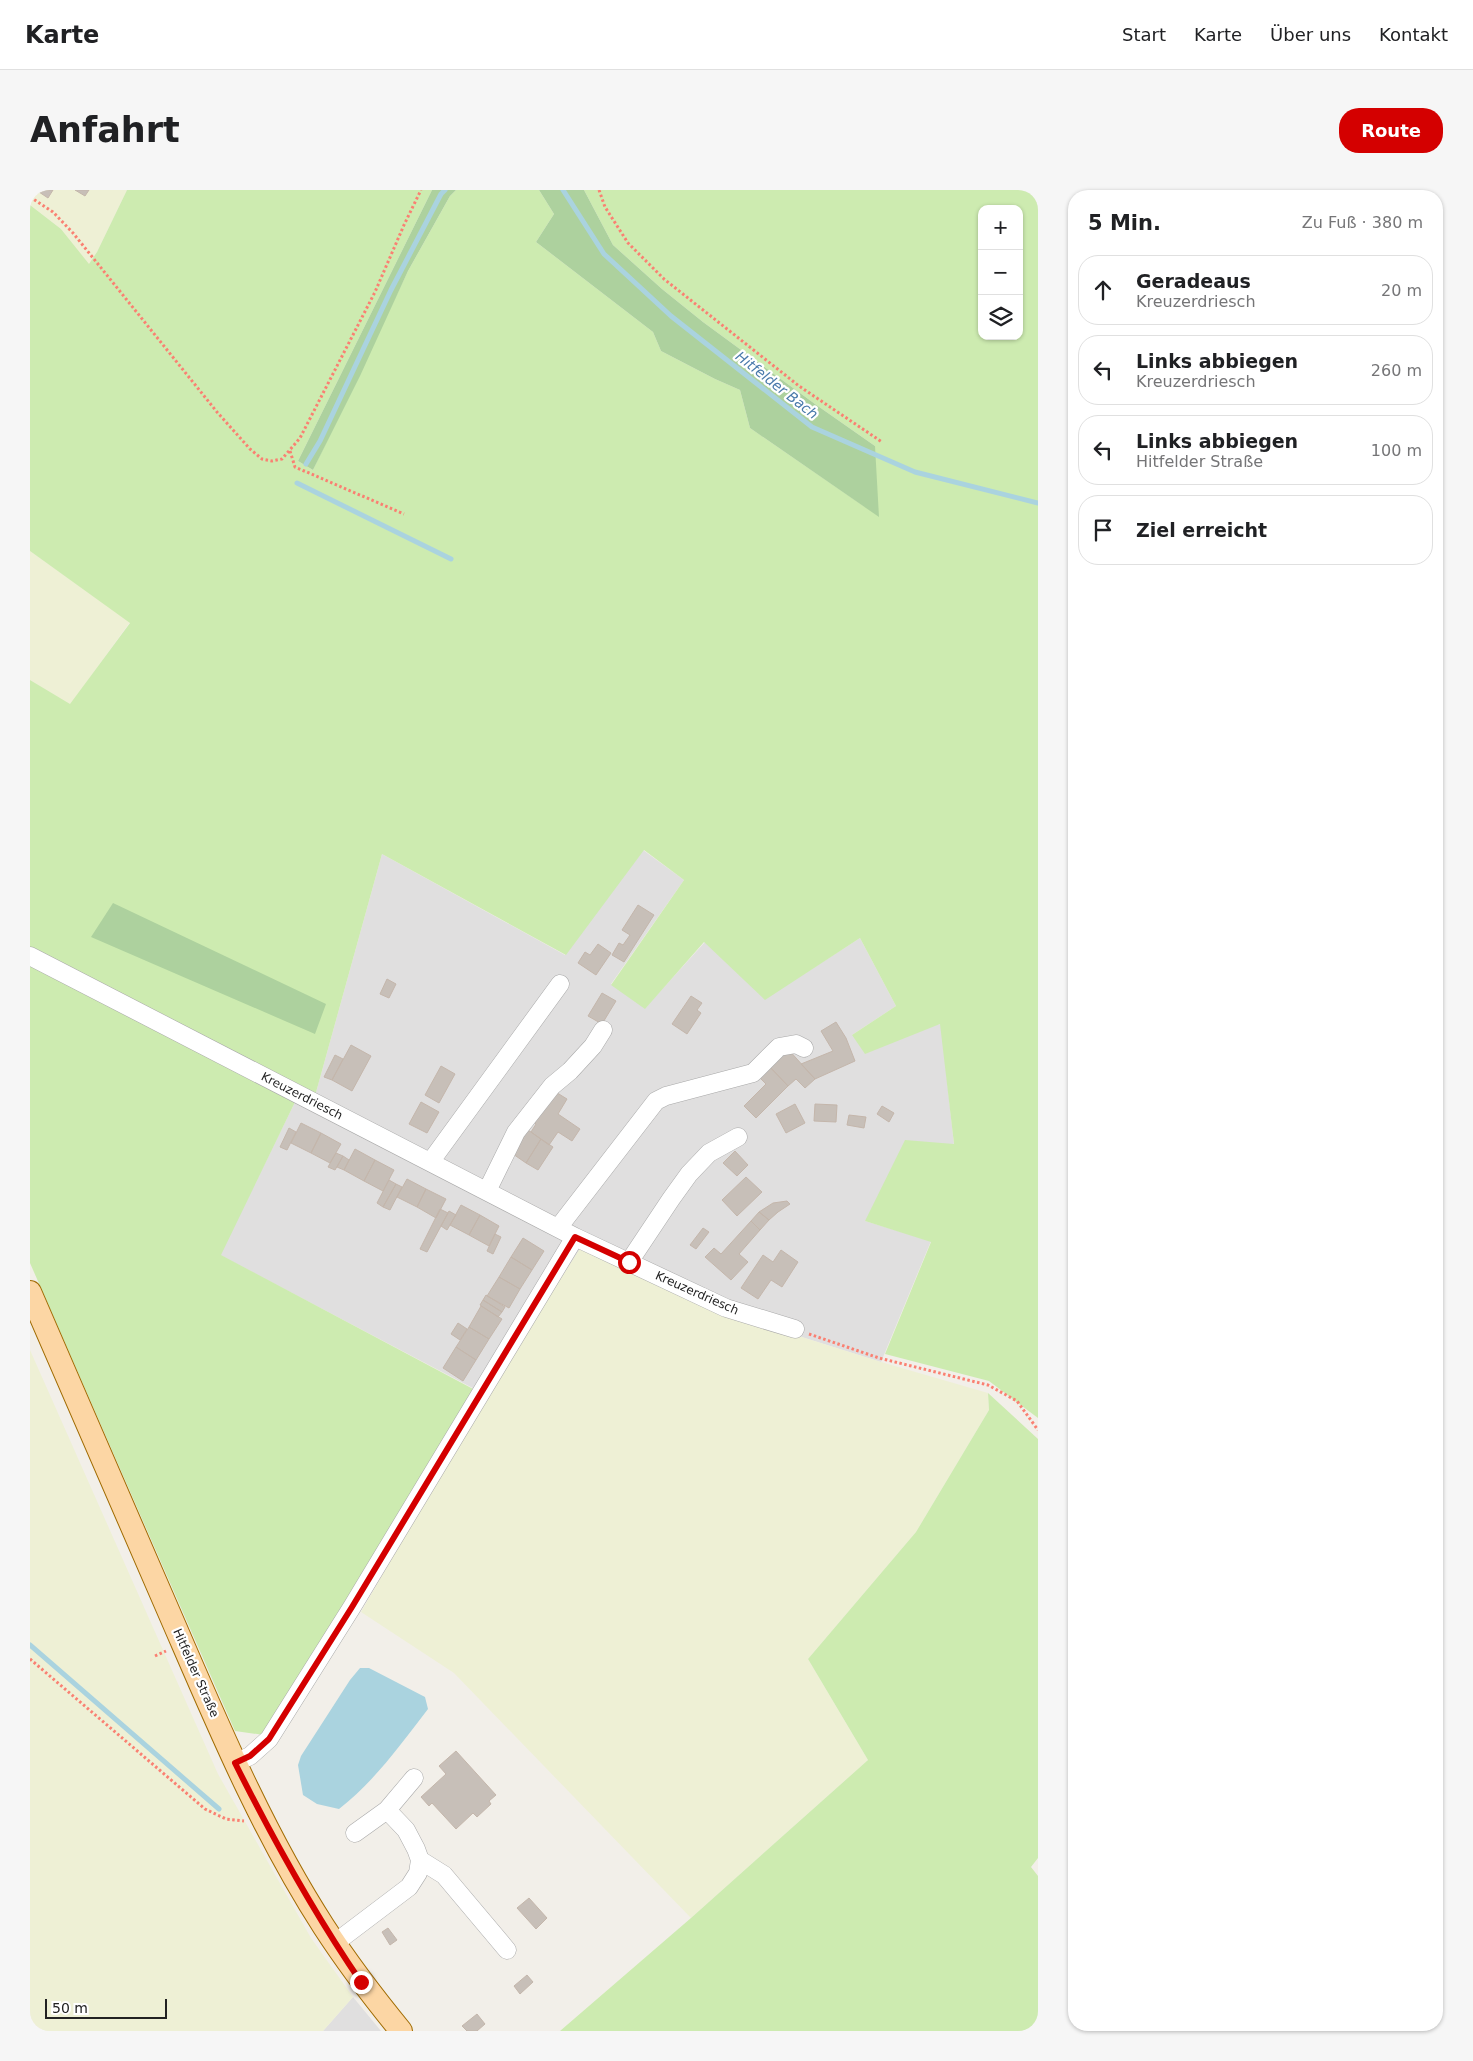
<!DOCTYPE html>
<html lang="de">
<head>
<meta charset="utf-8">
<style>
	body { margin:0; font-family:"DejaVu Sans",sans-serif; background:#f6f6f6; color:#202124 }
	.controls { position:absolute; right:15px; top:15px; display:grid; overflow:hidden; border-radius:10px; box-shadow:0 1px 4px #0004 }
	.controls button { width:45px; height:45px; display:grid; place-items:center; padding:0; border:0; border-bottom:1px solid #e0e0e0; background:#fff; color:#202124; font:25px sans-serif }
	.scale { position:absolute; left:15px; bottom:12px; width:122px; box-sizing:border-box; padding-left:5px; border:2px solid #222; border-top:0; font-size:14px; line-height:18px; white-space:nowrap; color:#222; -webkit-text-stroke:4px #fff; paint-order:stroke }
	.stop { position:absolute; width:15px; height:15px; margin:-11px; border:4px solid #d40000; border-radius:50%; background:#fff }
	.stop.end { background:#d40000; border-color:#fff; box-shadow:0 1px 5px #0008 }
	.list { margin:0; padding:0; list-style:none }
	h2 { display:flex; justify-content:space-between; align-items:center; height:65px; margin:0; padding:0 20px; font-size:21px }
	h2 small { font-size:16px; font-weight:400; color:#757577 }
	.list li { display:grid; grid-template-columns:32px 1fr auto; gap:15px; align-items:center; box-sizing:border-box; height:70px; margin:0 10px 10px; padding:0 10px; border:1px solid #e0e0e0; border-radius:20px }
	.list b { display:block; font-size:19px; white-space:nowrap }
	.list p { margin:0; font-size:16px; white-space:nowrap; color:#757577 }
	.list em { font-size:16px; font-style:normal; color:#757577 }
	.icon { flex:none; width:28px; height:28px; fill:none; stroke:currentColor; stroke-width:2; stroke-linecap:round; stroke-linejoin:round }
	.map { position:relative; flex:none; width:1008px; height:1841px; overflow:hidden; border-radius:20px }
	header { display:flex; align-items:center; gap:30px; box-sizing:border-box; height:70px; padding:0 25px; background:#fff; border-bottom:1px solid #e0e0e0 }
	header strong { font-size:24px }
	nav { display:flex; gap:28px; margin-inline-start:auto; font-size:18px }
	.intro { display:flex; align-items:center; justify-content:space-between; box-sizing:border-box; height:120px; padding:0 30px }
	h1 { margin:0; font-size:35px }
	.button { padding:12px 22px; border-radius:20px; background:#d40000; color:#fff; font-size:18px; font-weight:700 }
	main { display:flex; gap:30px; padding:0 30px }
	aside { flex:1; background:#fff; border-radius:20px; box-shadow:0 1px 4px #0004 }
	.map>svg:first-child { display:block }
	.residential { fill:#e0dfdf }
	.farmland { fill:#eef0d5 }
	.grass { fill:#cdebb0; fill-rule:evenodd }
	.forest { fill:#add19e }
	.water { fill:#aad3df }
	.lines { fill:none; stroke-linecap:round; stroke-linejoin:round }
	.stream { stroke:#aad3df; stroke-width:5 }
	.building { fill:#c7bfb8; stroke:#c4b6ab }
	.minor-casing { stroke:#a9a9a9; stroke-width:19 }
	.major-casing { stroke:#a06b00; stroke-width:24 }
	.path { stroke:#fa8072; stroke-width:3; stroke-dasharray:2.5 2.5; stroke-linecap:butt }
	.minor { stroke:#fff; stroke-width:18 }
	.major { stroke:#fcd6a4; stroke-width:22 }
	.route { stroke:#d40000; stroke-width:6 }
	.labels { text-anchor:middle; stroke-width:4.5; stroke-linejoin:round; paint-order:stroke }
	.street-label { font-size:12px; fill:#222; stroke:#fff }
	.water-label { font-size:14px; font-style:italic; fill:#4a7aab; stroke:#fff }
</style>
</head>
<body>
<header>
<strong>Karte</strong>
<nav><a>Start</a><a>Karte</a><a>Über uns</a><a>Kontakt</a></nav>
</header>
<div class="intro"><h1>Anfahrt</h1><a class="button">Route</a></div>
<main>
<div class="map">
<svg width="1008" height="1841" viewBox="0 0 1008 1841">
	<rect width="100%" height="100%" fill="#f2efe9"/>
	<path class="residential" d="M613 660 654 690 581 794 615 818 675 752 735 809 830 748 866 816 822 845 911 834 924 955 835 1031 901 1051 851 1172 695 1123 456 1205 190 1065 266 910 285 906 352 664 535 765Z
		M323 1807 351 1841H293Z"/>
	<path class="farmland" d="M0 0H97L67 62 59 75 31 39 0 15Z
		M0 361 100 432 40 515 0 490Z
		M551 1057 695 1123 851 1172 958 1203 959 1220 886 1342 778 1469 838 1570 661 1728 424 1483 331 1422 456 1205Z
		M0 1160 188 1584 281 1748 323 1807 293 1841H0Z"/>
	<path class="grass" d="M97 0H402L268 271 283 280 378 81 420 6 426 0H509L524 24 506 52 623 142 631 161 685 189 710 200 720 238 835 317 845 256 785 214 673 132 632 99 583 55 554 0H1008V1228L959 1191 855 1164 901 1052 835 1031 875 950 924 954 910 834 835 864 822 845 866 816 830 748 735 810 674 752 615 819 581 795 654 690 614 660 536 765 352 664 285 906 0 761V490L40 514 100 433 0 361V15L31 39 59 74 67 62ZM952 19H989V146H952Z
		M0 775 266 910 191 1065 445 1200 234 1545 205 1541 0 1073Z
		M958 1203 1008 1249V1668L1001 1677 1008 1686V1841H530L661 1728 838 1570 778 1469 886 1342 959 1220Z"/>
	<path class="forest" d="M402 0H426L420 6 378 81 330 186 283 280 268 271Z
		M509 0H554L583 55 632 99 673 132 785 214 845 256 849 327 720 238 710 200 685 189 631 161 623 142 506 52 524 24Z
		M83 713 296 814 285 844 61 747Z"/>
	<path class="water" d="M330 1478H339L395 1507 398 1519C371 1554 344 1592 309 1619L287 1614 273 1605 268 1575 271 1566 320 1490Z"/>
	<g class="lines">
		<path class="stream" d="M533 0 574 64 641 126 782 237 885 282 1008 313
			M276 274 290 251 361 100 411 4 415 0
			M267 293 421 369
			M0 1455 189 1619"/>
	</g>
	<path class="building" d="M6 0H23L18 8Z
		M45 0H59L55 6Z
		M608 715 624 725 594 772 582 765 589 753 593 755 600 745 592 740Z
		M568 754 581 763 566 785 548 773 555 762 560 765Z
		M357 789 366 794 359 808 350 804Z
		M572 803 586 811 572 834 558 826Z
		M661 806 672 813 667 820 671 823 657 844 642 834Z
		M806 832 816 848 825 871 785 889 771 874 803 861 791 841Z
		M321 855 341 866 322 901 302 890Z
		M757 858 785 889 775 898 766 889 758 896 738 875Z
		M305 865 313 869 302 890 294 887Z
		M411 876 425 884 409 913 395 905Z
		M739 876 758 896 726 928 714 916 736 894 729 887Z
		M524 901 537 909 528 924 550 939 542 951 528 942 519 955 501 942 506 934 504 932Z
		M391 912 409 922 397 943 379 934Z
		M765 914 775 933 756 943 746 924Z
		M785 914 807 915 806 932 784 931Z
		M852 916 864 923 859 932 847 924Z
		M819 925 836 927 834 938 817 935Z
		M271 933 291 943 281 963 261 953Z
		M259 938 266 942 257 960 250 957Z
		M498 940 511 949 496 973 483 964Z
		M291 943 311 954 300 973 281 963Z
		M511 949 523 957 508 980 496 973Z
		M325 959 345 970 334 991 314 980Z
		M705 961 718 975 707 986 693 973Z
		M306 963 313 966 305 980 298 977Z
		M313 966 319 970 314 980 307 977Z
		M345 970 364 980 353 1001 334 991Z
		M716 987 732 1002 707 1026 692 1010Z
		M377 989 396 999 387 1017 367 1007Z
		M359 990 366 994 353 1017 347 1013Z
		M366 994 372 997 360 1020 353 1017Z
		M396 999 416 1009 406 1028 387 1017Z
		M757 1011 760 1014 748 1022 739 1030 729 1022 743 1013Z
		M431 1015 450 1025 439 1045 420 1035Z
		M410 1019 418 1023 397 1062 390 1059Z
		M419 1021 426 1025 417 1040 411 1036Z
		M729 1022 739 1030 730 1040 721 1031Z
		M450 1025 469 1036 459 1056 439 1045Z
		M721 1031 730 1040 709 1064 718 1072 701 1090 675 1067 684 1058 691 1064Z
		M673 1038 679 1042 666 1059 660 1055Z
		M465 1044 471 1047 463 1064 457 1061Z
		M493 1048 514 1061 502 1080 481 1067Z
		M751 1060 768 1072 752 1097 741 1090 728 1109 711 1098 733 1065 743 1072Z
		M481 1067 502 1080 490 1099 469 1087Z
		M469 1087 490 1099 479 1118 457 1106Z
		M456 1105 475 1117 472 1122 453 1110Z
		M453 1110 472 1122 468 1127 450 1115Z
		M451 1116 472 1129 459 1149 439 1137Z
		M428 1133 437 1139 430 1150 421 1144Z
		M439 1137 459 1149 446 1170 426 1157Z
		M426 1157 446 1170 433 1191 413 1178Z
		M426 1561 466 1605 459 1611 461 1614 447 1627 443 1623 426 1639 402 1613 399 1616 391 1607 416 1584 409 1576Z
		M499 1708 517 1728 506 1739 487 1718Z
		M358 1738 367 1750 360 1755 352 1742Z
		M497 1785 503 1792 490 1804 484 1796Z
		M447 1824 455 1834 447 1841H437L432 1836Z"/>
	<g class="lines">
		<defs>
			<path id="minor" d="M0 766 545 1047 696 1118 765 1139
				M401 971 530 794
				M457 1001 486 942 522 896 540 881 563 856 573 840
				M528 1038 626 911 636 906 723 883 749 857 766 854 774 858
				M599 1072 641 1009 659 984 679 963 708 947
				M205 1573 220 1566 239 1549 322 1417 545 1047
				M325 1643 357 1620
				M390 1670 414 1685 477 1760
				M305 1753 379 1697 388 1683 390 1670 386 1659 376 1640 357 1620 384 1588"/>
			<path id="major" d="M0 1102C46 1208 92 1314 138 1420 185 1528 230 1638 294 1737 318 1774 344 1808 371 1841"/>
		</defs>
		<use href="#minor" class="minor-casing"/>
		<use href="#major" class="major-casing"/>
		<path class="path" d="M569 0 575 17 598 53 634 89 769 196 852 252
			M0 7 23 22 43 43 187 222 220 259 232 269 242 271 252 269 270 248 345 102 374 35 391 0
			M260 261 265 277 374 324
			M779 1144 849 1168 958 1195 987 1211 1008 1240
			M125 1466 136 1461
			M0 1469 175 1619 196 1629 214 1631"/>
		<use href="#minor" class="minor"/>
		<use href="#major" class="major"/>
	</g>
	<g class="lines">
		<path class="route" d="M331 1792C283 1722 243 1649 205 1573L220 1566 239 1549 322 1417 545 1047 599 1072"/>
	</g>
	<g class="labels">
		<g class="street-label">
			<text transform="translate(272 906) rotate(27)" y="4">Kreuzerdriesch</text>
			<text transform="translate(667 1103) rotate(24)" y="4">Kreuzerdriesch</text>
			<text transform="translate(166 1483) rotate(66)" y="4">Hitfelder Straße</text>
		</g>
		<g class="water-label">
			<text transform="translate(747 195) rotate(38)" y="5">Hitfelder Bach</text>
		</g>
	</g>
</svg>
<div class="controls">
<button>+</button>
<button>−</button>
<button><svg class="icon" aria-label="layers" viewBox="0 0 24 24"><path d="M12 4l9 5-9 5-9-5zM3 14l9 5 9-5"/></svg></button>
</div>
<div class="scale">50 m</div>
<div class="stop" style="left:599px;top:1072px"></div>
<div class="stop end" style="left:331px;top:1792px"></div>
</div>
<aside>
<h2>5 Min.<small>Zu Fuß · 380 m</small></h2>
<ul class="list">
<li><svg class="icon" aria-label="ahead" viewBox="0 0 24 24"><path d="M12 20V5M6 11l6-6 6 6"/></svg><div><b>Geradeaus</b><p>Kreuzerdriesch</p></div><em>20 m</em></li>
<li><svg class="icon" aria-label="left" viewBox="0 0 24 24"><path d="M17 20v-9H6M10 6l-5 5 5 5"/></svg><div><b>Links abbiegen</b><p>Kreuzerdriesch</p></div><em>260 m</em></li>
<li><svg class="icon" aria-label="left" viewBox="0 0 24 24"><path d="M17 20v-9H6M10 6l-5 5 5 5"/></svg><div><b>Links abbiegen</b><p>Hitfelder Straße</p></div><em>100 m</em></li>
<li><svg class="icon" aria-label="arrive" viewBox="0 0 24 24"><path d="M6 21V4h12l-3 4 3 4H6"/></svg><div><b>Ziel erreicht</b></div></li>
</ul>
</aside>
</main>
</body>
</html>
